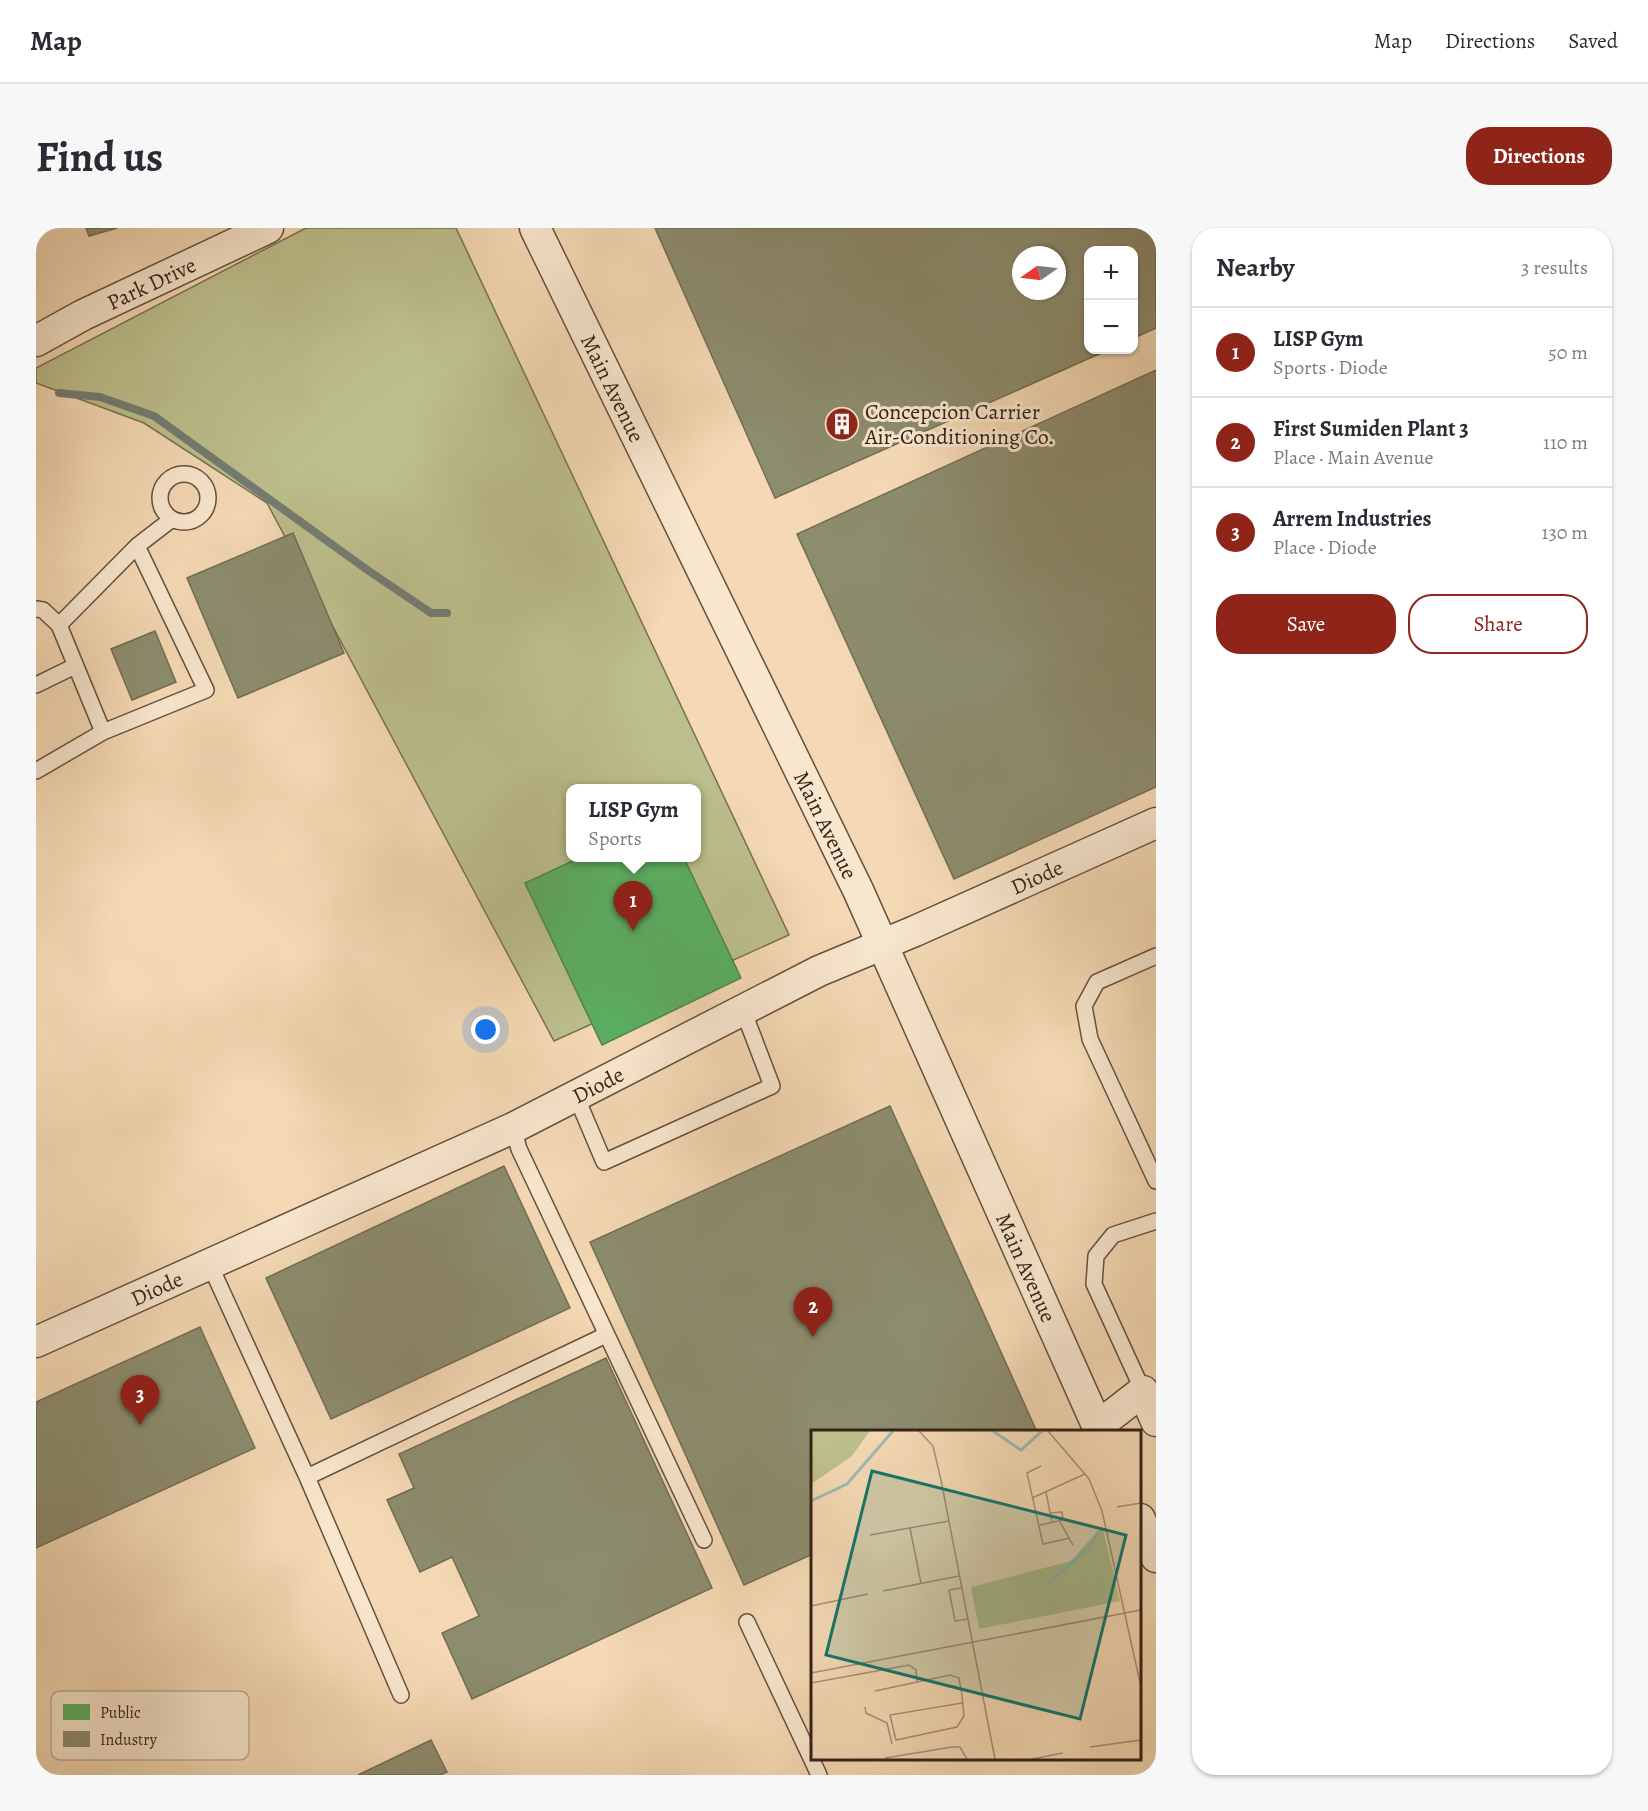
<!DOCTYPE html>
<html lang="en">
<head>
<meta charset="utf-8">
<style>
	body { margin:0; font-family:Alegreya,serif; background:#f7f7f7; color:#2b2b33 }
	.controls { position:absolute; right:18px; top:18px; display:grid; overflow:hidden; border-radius:12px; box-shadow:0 2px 4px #0004 }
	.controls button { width:54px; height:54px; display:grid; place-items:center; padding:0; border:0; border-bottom:2px solid #e1e1e2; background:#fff; color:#2b2b33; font:30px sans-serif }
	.compass { position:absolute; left:976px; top:18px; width:54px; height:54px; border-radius:50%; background:#fff; box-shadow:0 2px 4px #0004; rotate:256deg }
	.you { position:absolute; left:450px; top:802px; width:21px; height:21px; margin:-15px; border:4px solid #fff; border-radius:50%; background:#1a73e8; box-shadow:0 0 0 9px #1a73e833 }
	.badge { display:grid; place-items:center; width:39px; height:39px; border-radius:50%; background:#8f2418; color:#fff; font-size:20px; font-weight:700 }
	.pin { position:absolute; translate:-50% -50px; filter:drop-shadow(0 2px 3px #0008) }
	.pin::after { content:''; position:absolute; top:32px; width:21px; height:18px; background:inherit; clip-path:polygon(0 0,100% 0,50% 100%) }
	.popup { position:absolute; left:530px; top:556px; width:135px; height:78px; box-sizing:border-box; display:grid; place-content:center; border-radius:12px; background:#fff; filter:drop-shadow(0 2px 4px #0005); font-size:20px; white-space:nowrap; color:#7c7c81 }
	.popup b { font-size:22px; color:#2b2b33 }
	.popup::after { content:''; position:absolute; left:50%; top:100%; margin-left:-12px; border:12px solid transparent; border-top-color:#fff }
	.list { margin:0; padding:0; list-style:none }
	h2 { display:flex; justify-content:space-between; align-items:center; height:78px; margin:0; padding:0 24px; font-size:26px }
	h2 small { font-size:20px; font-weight:400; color:#7c7c81 }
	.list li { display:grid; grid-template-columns:39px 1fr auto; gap:18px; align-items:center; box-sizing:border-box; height:90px; padding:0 24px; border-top:2px solid #e1e1e2 }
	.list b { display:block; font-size:22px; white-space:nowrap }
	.list p { margin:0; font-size:20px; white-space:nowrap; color:#7c7c81 }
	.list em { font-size:20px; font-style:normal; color:#7c7c81 }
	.actions { display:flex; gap:12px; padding:18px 24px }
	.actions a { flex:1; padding:14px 0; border:2px solid #8f2418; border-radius:24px; text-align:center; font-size:21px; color:#8f2418 }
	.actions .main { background:#8f2418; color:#fff }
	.map { position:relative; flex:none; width:1120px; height:1547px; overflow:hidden; border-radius:24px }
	header { display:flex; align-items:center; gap:36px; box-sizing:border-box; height:84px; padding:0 30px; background:#fff; border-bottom:2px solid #e1e1e2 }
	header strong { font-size:28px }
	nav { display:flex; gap:33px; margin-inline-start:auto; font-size:21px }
	.intro { display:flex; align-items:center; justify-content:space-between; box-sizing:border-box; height:144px; padding:0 36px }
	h1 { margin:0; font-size:42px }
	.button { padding:15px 27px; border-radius:24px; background:#8f2418; color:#fff; font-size:21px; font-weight:700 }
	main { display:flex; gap:36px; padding:0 36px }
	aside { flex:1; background:#fff; border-radius:24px; box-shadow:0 2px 4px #0004 }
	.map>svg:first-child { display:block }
	.green { fill:#bcbf8c; stroke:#797052; stroke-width:1.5; fill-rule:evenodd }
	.public { fill:#5aae61; stroke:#4f844b; stroke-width:1.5 }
	.industry { fill:#8c8c6e; stroke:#726c54; stroke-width:1.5; fill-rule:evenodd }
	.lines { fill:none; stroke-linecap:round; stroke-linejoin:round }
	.stream { stroke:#737d73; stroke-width:8 }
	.lane-casing { stroke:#66503f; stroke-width:18 }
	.street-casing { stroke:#66503f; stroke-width:33 }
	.lane { stroke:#f8e6ce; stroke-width:15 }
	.street { stroke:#f8e6ce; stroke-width:30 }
	.labels { text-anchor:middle; stroke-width:6; stroke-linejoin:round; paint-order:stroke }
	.street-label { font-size:22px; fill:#362218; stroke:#f8e6ce }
	.poi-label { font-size:22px; fill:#362218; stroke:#f8e6ce; text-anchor:start }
	.inset-river { fill:none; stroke:#9cbab0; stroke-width:3 }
	.inset-road { fill:none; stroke:#a89076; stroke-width:1.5 }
	.view { fill:#0f766e; fill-opacity:0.15; stroke:#0f766e; stroke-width:3 }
	.inset-edge { fill:none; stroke:#362218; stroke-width:3 }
	.key { fill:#f8e6ce; stroke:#beab97; stroke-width:1.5 }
	.key-label { font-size:16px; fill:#362218 }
</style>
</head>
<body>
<header>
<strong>Map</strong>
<nav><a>Map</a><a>Directions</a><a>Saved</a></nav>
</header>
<div class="intro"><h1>Find us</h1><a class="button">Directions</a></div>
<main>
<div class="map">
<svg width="1120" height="1547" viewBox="0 0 1120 1547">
	<rect width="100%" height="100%" fill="#f4d9b4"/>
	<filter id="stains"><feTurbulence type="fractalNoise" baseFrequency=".00333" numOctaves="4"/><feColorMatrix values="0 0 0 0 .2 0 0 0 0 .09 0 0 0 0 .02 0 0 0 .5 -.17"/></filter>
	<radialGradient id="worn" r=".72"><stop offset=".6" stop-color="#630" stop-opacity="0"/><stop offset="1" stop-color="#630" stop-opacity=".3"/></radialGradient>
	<path class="green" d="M270 0H420L753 707 518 813 231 275 108 195 0 155V140ZM534 560H660V630H534Z"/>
	<path class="public" d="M543 630H648L705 750 566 817 489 655Z"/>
	<path class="industry" d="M50 0H81L53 8Z
		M619 0H1120V100L1098 110V22H1052V122H1072L739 270ZM985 27H1021V63H985Z
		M1120 142V559L918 651 761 306Z
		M257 305 308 425 202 470 151 350Z
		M119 403 140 454 96 472 75 421Z
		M854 878 1001 1204H777V1326L708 1357 554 1014Z
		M468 938 534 1080 295 1191 230 1050Z
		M164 1099 219 1220 0 1320V1174Z
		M570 1130 676 1360 436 1471 406 1405 443 1388 416 1329 384 1344 351 1272 378 1260 363 1226Z
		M395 1512 411 1544 404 1547H322Z"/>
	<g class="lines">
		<path class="stream" d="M23 165 64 169 118 188 330 341 395 385H411"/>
		<defs>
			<path id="lane" d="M124 270a24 24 0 1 1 48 0a24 24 0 1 1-48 0Z
				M0 381 7 382 23 397 67 504
				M23 397 101 318 136 291
				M0 457 39 438
				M0 543 67 504 170 462 101 318
				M1120 728 1061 754 1048 778 1054 811 1120 953
				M540 868 568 934 736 858 707 782
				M477 900 483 921 668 1312
				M174 1037 271 1249 365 1467
				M1107 1163 1058 1056 1060 1028 1077 1007 1120 993
				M271 1249 570 1107
				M711 1394 783 1547"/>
			<g id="street">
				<path id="s1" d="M499 0 822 662 1064 1204"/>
				<path id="s2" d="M0 113 47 87 232 0"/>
				<path id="s3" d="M0 1114 477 900 783 743 879 703 1120 595"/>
				<path d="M1062 1198 1107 1163 1120 1193"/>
				<path d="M1104 1291 1120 1329"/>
			</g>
		</defs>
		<use href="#lane" class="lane-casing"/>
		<use href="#street" class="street-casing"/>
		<use href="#lane" class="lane"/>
		<use href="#street" class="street"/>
	</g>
	<defs>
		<symbol id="building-disc" viewBox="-11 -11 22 22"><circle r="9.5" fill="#8f2418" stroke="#f8e6ce"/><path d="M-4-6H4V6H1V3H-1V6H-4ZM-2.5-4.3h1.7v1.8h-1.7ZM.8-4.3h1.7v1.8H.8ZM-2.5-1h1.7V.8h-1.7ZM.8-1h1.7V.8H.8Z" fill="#fff"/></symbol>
	</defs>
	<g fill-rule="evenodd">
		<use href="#building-disc" x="787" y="177" width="38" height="38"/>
	</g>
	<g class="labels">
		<g class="street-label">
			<text dy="8" stroke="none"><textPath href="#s2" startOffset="129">Park Drive</textPath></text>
			<text dy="8" stroke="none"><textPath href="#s1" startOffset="178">Main Avenue</textPath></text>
			<text dy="8" stroke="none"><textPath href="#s1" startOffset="664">Main Avenue</textPath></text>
			<text dy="8" stroke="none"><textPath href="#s3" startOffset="1104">Diode</textPath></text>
			<text dy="8" stroke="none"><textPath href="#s3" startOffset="618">Diode</textPath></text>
			<text dy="8" stroke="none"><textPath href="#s1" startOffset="1150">Main Avenue</textPath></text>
			<text dy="8" stroke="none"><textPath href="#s3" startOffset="132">Diode</textPath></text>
		</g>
		<g class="poi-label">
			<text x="829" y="191">Concepcion Carrier<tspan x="829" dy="25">Air-Conditioning Co.</tspan></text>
		</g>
	</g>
	<g transform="translate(775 1202)">
		<rect width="330" height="330" fill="#f4d9b4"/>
		<path d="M0 1H59L40 27 0 54ZM291 96 309 171 168 199 160 157 260 131Z" fill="#bcbf8c"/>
		<path class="inset-river" d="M182 1 210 20 231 1M0 71 36 54 82 1M235 156 279 116 287 102"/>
		<path class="inset-road" d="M108 1 122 16 130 50 184 329M237 1 278 49 291 81 330 257M230 36 216 43 232 114 259 108M235 62 241 93M221 68 274 44M306 77 330 73M249 92 262 115M229 95 252 90 251 82 239 83M99 98 110 153M59 105 138 91M150 158 138 160 144 191 158 189M72 161 148 146M0 176 57 164M0 243 330 180M0 253 98 235 105 240 106 251M64 261 139 245 148 248 151 265 153 286 146 297 85 310 79 285 151 273M54 277 55 283 76 293 81 314M279 317 330 310M74 328 141 317H149L156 329M221 329 252 323"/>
		<path class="view" d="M61 41 315 105 269 289 15 225Z"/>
		<rect width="330" height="330" class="inset-edge"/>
	</g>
	<rect x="15" y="1463" width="198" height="69" rx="9" class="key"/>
	<rect x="27" y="1476" width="27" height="16" fill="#5aae61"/>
	<rect x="27" y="1503" width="27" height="16" fill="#8c8c6e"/>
	<g class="key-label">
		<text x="64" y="1490">Public</text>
		<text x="64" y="1517">Industry</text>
	</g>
	<rect width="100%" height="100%" filter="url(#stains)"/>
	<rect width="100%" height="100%" fill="url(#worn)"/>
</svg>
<div class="controls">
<button>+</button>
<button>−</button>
</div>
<svg class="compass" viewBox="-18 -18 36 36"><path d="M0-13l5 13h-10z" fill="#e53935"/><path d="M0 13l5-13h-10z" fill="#7c7c81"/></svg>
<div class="you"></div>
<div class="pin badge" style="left:597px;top:703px">1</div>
<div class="popup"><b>LISP Gym</b>Sports</div>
<div class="pin badge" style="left:777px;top:1109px">2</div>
<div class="pin badge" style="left:104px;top:1197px">3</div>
</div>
<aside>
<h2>Nearby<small>3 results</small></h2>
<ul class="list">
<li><span class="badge">1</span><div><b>LISP Gym</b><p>Sports · Diode</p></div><em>50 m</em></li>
<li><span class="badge">2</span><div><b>First Sumiden Plant 3</b><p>Place · Main Avenue</p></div><em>110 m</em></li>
<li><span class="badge">3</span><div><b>Arrem Industries</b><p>Place · Diode</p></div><em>130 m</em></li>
</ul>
<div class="actions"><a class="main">Save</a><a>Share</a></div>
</aside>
</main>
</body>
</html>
